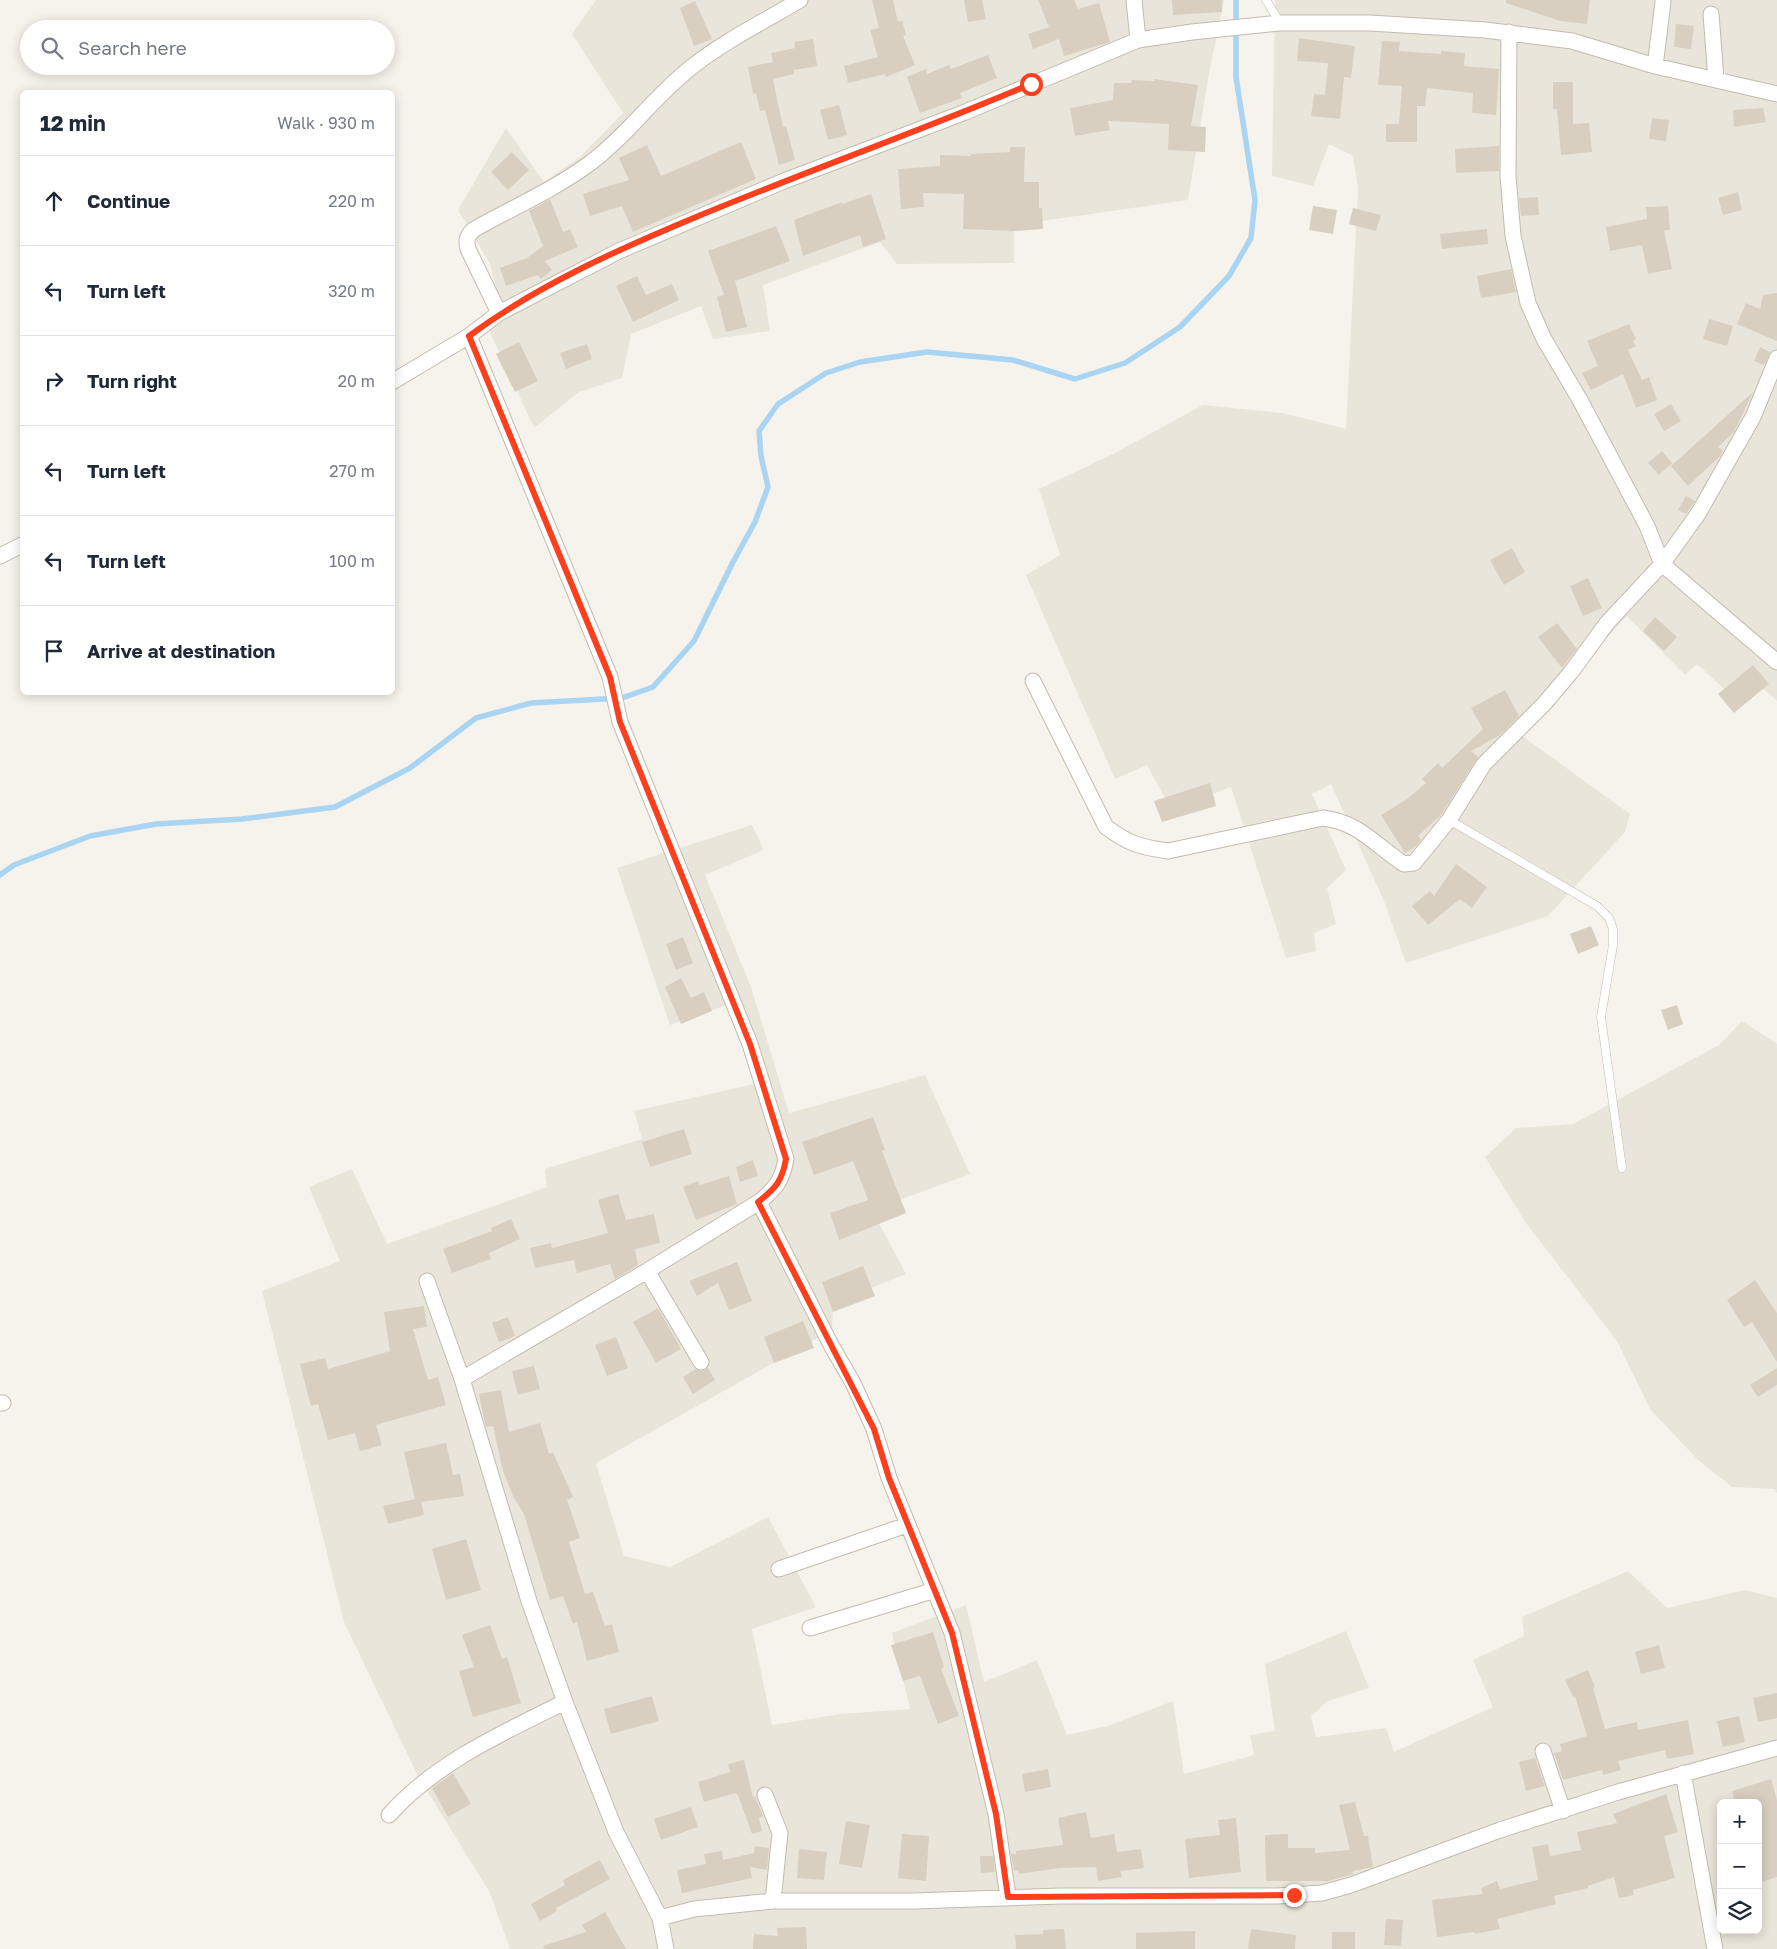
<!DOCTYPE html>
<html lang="en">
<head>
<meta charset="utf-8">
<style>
	body { margin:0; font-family:"Golos Text",sans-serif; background:#f6f6f7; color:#1f2937 }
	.controls { position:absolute; right:15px; bottom:15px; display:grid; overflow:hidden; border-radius:8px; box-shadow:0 2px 12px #0003 }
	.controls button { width:45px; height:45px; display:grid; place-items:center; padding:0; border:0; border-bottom:1px solid #e0e1e3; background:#fff; color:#1f2937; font:25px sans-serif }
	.stop { position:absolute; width:15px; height:15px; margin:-11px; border:4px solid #fc3f1d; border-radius:50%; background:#fff }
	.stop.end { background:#fc3f1d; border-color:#fff; box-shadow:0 1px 5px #0008 }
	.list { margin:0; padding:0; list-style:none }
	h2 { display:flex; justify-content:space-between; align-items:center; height:65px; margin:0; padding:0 20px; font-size:21px }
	h2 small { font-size:16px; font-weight:400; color:#747a83 }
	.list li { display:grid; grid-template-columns:32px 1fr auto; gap:15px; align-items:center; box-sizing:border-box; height:90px; padding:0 20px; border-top:1px solid #e0e1e3 }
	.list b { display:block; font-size:19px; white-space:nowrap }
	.list em { font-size:16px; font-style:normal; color:#747a83 }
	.icon { flex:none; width:28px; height:28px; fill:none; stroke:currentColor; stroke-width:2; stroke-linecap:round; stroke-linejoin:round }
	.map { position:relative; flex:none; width:1777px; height:1949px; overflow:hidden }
	.search { position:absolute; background:#fff; box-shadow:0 2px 12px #0003; left:20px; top:20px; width:375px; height:55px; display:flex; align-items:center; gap:12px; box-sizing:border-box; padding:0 18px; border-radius:28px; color:#747a83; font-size:19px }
	.panel { position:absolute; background:#fff; box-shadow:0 2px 12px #0003; left:20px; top:90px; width:375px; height:605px; border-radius:8px }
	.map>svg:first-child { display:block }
	.residential { fill:#eae5da; fill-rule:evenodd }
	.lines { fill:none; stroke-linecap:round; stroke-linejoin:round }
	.stream { stroke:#a9d4f2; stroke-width:5.5 }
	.building { fill:#d8cfc1 }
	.lane-casing { stroke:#c2bbae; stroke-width:9 }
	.street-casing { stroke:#c2bbae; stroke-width:17 }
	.lane { stroke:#fff; stroke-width:8 }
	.street { stroke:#fff; stroke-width:15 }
	.route { stroke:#fc3f1d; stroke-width:6 }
</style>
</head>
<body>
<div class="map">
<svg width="1777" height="1949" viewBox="0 0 1777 1949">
	<rect width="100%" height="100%" fill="#f6f3ec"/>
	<path class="residential" d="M596 0H1224L1209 73 1188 200 1014 225V263L897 264 880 242 763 285 770 331 713 339 701 306 631 334 622 378 579 392 534 428 484 319 502 311 490 264 458 210 506 128 544 182 580 157 623 113 572 34Z
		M1275 0H1777V701L1759 685 1734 698 1697 664 1685 675 1627 616 1518 733 1630 814 1625 832 1548 916 1406 963 1384 901 1331 784 1312 794 1346 870 1327 888 1336 924 1314 933 1316 951 1286 958 1231 787 1171 809 1147 765 1115 779 1026 575 1060 555 1039 489 1113 454 1203 405 1282 413 1346 429 1358 188 1353 156 1329 144 1313 186 1272 176Z
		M752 825 764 850 705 875 751 987 789 1113 925 1075 970 1174 872 1210 906 1274 833 1303 832 1330 596 1463 624 1556 670 1567 768 1517 816 1607 752 1629 772 1725 841 1714 910 1709 892 1633 966 1605 984 1682 1037 1660 1067 1735 1108 1726 1173 1701 1184 1774 1254 1755 1250 1735 1275 1731 1265 1664 1346 1631 1369 1688 1328 1701 1311 1716 1316 1737 1386 1728 1394 1752 1493 1707 1473 1660 1524 1636 1522 1617 1628 1571 1667 1608 1745 1590 1777 1598V1949H510L490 1893 418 1776 344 1622 262 1291 340 1261 309 1187 352 1169 387 1244 547 1187 545 1169 642 1139 634 1111 763 1082 738 1001 670 1025 617 868ZM1721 1803H1758V1930H1721Z
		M1742 1021 1777 1044V1493L1774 1489 1732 1487 1697 1459 1650 1409 1617 1341 1526 1223 1485 1157 1516 1128 1573 1124 1719 1045Z"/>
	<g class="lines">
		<path class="stream" d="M0 875 14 865 90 836 156 824 242 819 335 807 410 768 476 718 531 703 622 698 653 687 694 641 733 562 755 522 768 487 761 456 759 431 778 404 826 373 860 362 927 352 1013 360 1075 379 1125 363 1180 327 1229 276 1251 238 1255 200 1236 77V0"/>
	</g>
	<path class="building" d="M872 0H893L898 22 902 20 906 35 903 36 915 65 886 77 885 74 848 83 844 66 878 57 870 30 879 28Z
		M964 0H982L986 19 968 22Z
		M1038 0H1074L1078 9 1099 3 1110 42 1064 56 1059 39 1033 49 1028 34 1049 27Z
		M1172 0H1222V12L1173 15Z
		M1506 0H1590L1587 24 1560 21 1506 3Z
		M695 1 712 39 694 46 680 8Z
		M1676 24 1694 26 1691 49 1674 47Z
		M1299 38 1355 46 1351 78 1344 77 1340 119 1311 116 1314 94 1325 95 1328 63 1297 61Z
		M813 39 817 66 794 70V74L773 79 783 127 786 126 795 160 779 165 765 110 760 111 756 93 753 94 748 67 773 62 771 53 795 48 794 42Z
		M1382 41 1400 42 1399 51 1441 54V51L1465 53 1464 66 1499 69 1496 115 1472 113 1473 93 1427 88 1425 106H1417V142H1386V124H1399L1402 86 1378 85Z
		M988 55 997 78 960 93 962 98 920 113 907 77 926 69 927 74 949 65 951 69Z
		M1154 79 1198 85 1191 126 1206 127 1205 152 1168 150 1169 124 1108 121 1110 130 1075 136 1070 108 1113 100 1114 83H1131L1132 80 1154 81Z
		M1553 82H1573V124L1589 123 1592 152 1561 155 1557 109H1553Z
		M839 105 847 135 828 140 820 110Z
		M1763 108 1766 122 1734 127 1733 110Z
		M1652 118 1669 120 1666 141 1649 139Z
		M741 142 756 179 633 232 622 206 590 216 583 194 629 180 619 158 647 145 661 176Z
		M1499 146V171L1456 173 1455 149Z
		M1010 147H1025L1024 182H1039V208H1042L1043 229 1015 231 963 229 964 194 923 193 924 207 901 209 898 169 940 166V155L971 156V154L1010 152Z
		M512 152 529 170 508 190 491 172Z
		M1738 192 1742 210 1723 215 1718 198Z
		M871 194 886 239 863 247 860 235 803 256 794 220 842 202V204Z
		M1538 197 1539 215 1521 216 1519 198Z
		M550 199 563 232 570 229 578 247 545 261 552 270 541 279 538 275 506 286 500 268 527 258 543 246 529 211Z
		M1313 206 1337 210 1333 234 1309 230Z
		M1668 206 1670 230H1664L1672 269 1648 274 1642 245 1610 251 1606 227 1647 219 1646 207Z
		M1353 208 1381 215 1376 231 1349 224Z
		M776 226 790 261 735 281 747 327 726 332 717 297 724 295 708 251Z
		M1487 229 1488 244 1442 249 1440 234Z
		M1511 269 1516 292 1481 298 1477 276Z
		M637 276 646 295 672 284 679 300 633 322 616 286Z
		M1777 293V341L1737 324 1746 303 1760 309 1763 295Z
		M1709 319 1733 326 1727 346 1703 339Z
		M1629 324 1636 339 1633 341 1636 346 1628 350 1642 380 1649 377 1657 400 1636 408 1623 374 1591 390 1582 373 1598 366 1587 341Z
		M519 342 538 381 515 392 496 354Z
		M587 344 592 359 566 369 560 353Z
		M1760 347 1770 352 1764 365 1754 361Z
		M1753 392 1734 432 1718 447 1723 451 1720 456 1688 486 1671 466Z
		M1671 404 1681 421 1664 431 1654 414Z
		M1662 451 1672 463 1659 475 1648 463Z
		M1686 496 1695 501 1686 514 1678 510Z
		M1512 548 1525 572 1504 585 1490 560Z
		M1588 578 1602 608 1583 616 1570 586Z
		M1655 617 1677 637 1664 651 1643 631Z
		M1557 623 1577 649 1562 668 1538 637Z
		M1753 665 1769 684 1734 713 1718 694Z
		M1505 690 1519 716 1500 735 1471 751 1478 757 1441 815 1418 836 1421 840 1416 846 1405 853 1381 815 1407 799 1426 783 1422 779 1438 763 1442 768 1483 729 1471 708Z
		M1210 783 1216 806 1162 822 1154 801Z
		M1456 864 1487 887 1472 908 1460 899 1428 925 1412 906 1430 891 1434 896Z
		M1591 926 1599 945 1578 954 1570 934Z
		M683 937 693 963 676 970 666 944Z
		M681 978 691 998 704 992 712 1011 681 1024 665 987Z
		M1677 1005 1683 1024 1668 1030 1661 1010Z
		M873 1117 885 1150 882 1151 906 1213 839 1240 830 1213 868 1200 853 1161 814 1175 802 1142Z
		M684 1129 692 1154 650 1167 642 1142Z
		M753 1160 758 1176 740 1182 736 1167Z
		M729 1176 737 1204 696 1220 683 1187 698 1181 700 1185Z
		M618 1194 626 1220 654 1214 660 1243 635 1249 638 1265 615 1279 610 1264 577 1273 574 1260 535 1268 530 1248 551 1243 552 1248 608 1233 598 1200Z
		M511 1219 520 1239 489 1253 491 1259 452 1273 443 1249 492 1231 491 1228Z
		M737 1262 752 1301 729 1310 718 1283 697 1296 689 1281Z
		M863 1266 875 1296 833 1312 822 1282Z
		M1755 1280 1777 1313V1362L1752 1322 1744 1327 1727 1300Z
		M424 1306 427 1327 413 1329 428 1380 438 1377 446 1405 376 1425 382 1445 360 1451 355 1433 328 1440 318 1404 311 1406 300 1364 325 1358 328 1369 390 1351 384 1312Z
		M658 1308 681 1349 656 1363 633 1322Z
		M508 1317 515 1336 499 1342 492 1323Z
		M803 1321 814 1348 774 1363 764 1337Z
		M616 1337 628 1368 607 1376 595 1345Z
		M534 1366 540 1389 518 1395 512 1371Z
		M708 1368 715 1380 693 1394 683 1377 696 1369 702 1371Z
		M1777 1368V1385L1758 1397 1750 1385Z
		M501 1390 509 1432 540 1423 549 1454 553 1452 573 1497 567 1500 580 1538 569 1542 585 1594 593 1592 605 1626 612 1624 619 1652 587 1661 577 1622 573 1624 563 1596 550 1600 524 1514 513 1496 503 1471 493 1426 486 1427 483 1415 479 1394Z
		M446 1443 453 1475 460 1474 464 1496 421 1502 424 1515 388 1524 383 1506 415 1499 404 1452Z
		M466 1539 481 1590 446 1600 432 1549Z
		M490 1625 502 1659 507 1657 521 1703 473 1717 459 1671 474 1667 462 1635Z
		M933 1632 944 1667 941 1669 959 1716 938 1724 920 1676 903 1681 891 1645Z
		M1659 1645 1665 1668 1641 1674 1635 1652Z
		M1588 1670 1595 1687 1593 1688 1605 1729 1637 1722 1638 1730 1688 1720 1694 1754 1667 1759 1665 1750 1618 1761 1621 1770 1603 1775 1602 1770 1563 1780 1554 1753 1562 1751 1560 1744 1587 1736 1575 1696 1573 1697 1565 1680Z
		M1777 1693V1718L1758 1722 1753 1698Z
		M652 1696 659 1721 611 1734 604 1709Z
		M1739 1716 1745 1742 1723 1747 1717 1721Z
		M1535 1758 1545 1786 1526 1791 1519 1762Z
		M744 1760 753 1797 755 1796 763 1816 759 1818 762 1831 752 1834 738 1795 735 1793 704 1802 698 1782 730 1772 728 1764Z
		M1048 1769 1051 1787 1025 1792 1022 1774Z
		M453 1773 471 1804 448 1817 432 1788Z
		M1771 1779 1777 1800V1877L1758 1883V1803H1735L1732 1791Z
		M1666 1794 1678 1832 1664 1836 1675 1878 1633 1890 1634 1895 1619 1898 1614 1877 1588 1886V1888L1554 1896 1556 1904 1497 1919 1500 1929 1475 1934V1932L1437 1937 1432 1900 1483 1894 1481 1888 1497 1881 1500 1889 1538 1880 1532 1847 1548 1844 1550 1856 1581 1850 1577 1832 1617 1823 1613 1814Z
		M1355 1802 1364 1836H1368L1373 1867 1353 1871V1874L1325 1882V1881H1266L1265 1835 1288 1834V1848H1315V1853L1350 1850 1339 1805Z
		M691 1807 698 1827 661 1840 654 1819Z
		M1086 1812 1091 1838 1114 1834 1117 1852 1141 1849 1144 1868 1120 1871 1122 1877 1098 1881 1096 1867 1060 1868 1019 1874 1018 1870 1014 1871 1011 1854H1016V1851L1063 1845 1058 1818Z
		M1236 1818 1241 1872 1189 1878 1185 1839 1220 1835 1218 1820Z
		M846 1821 870 1825 862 1868 839 1864Z
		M902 1834 929 1836 926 1881 898 1878Z
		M755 1846 769 1848 767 1870 750 1867 752 1878 682 1893 677 1870 706 1864 704 1854 722 1851 723 1860 754 1853Z
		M799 1849 827 1852 824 1880 797 1878Z
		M980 1856H993L995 1872 981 1873Z
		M600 1860 610 1879 556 1908 557 1911 540 1921 531 1904 565 1885 563 1880Z
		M605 1912 626 1949H544L543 1946 586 1932 582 1925Z
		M1386 1919 1403 1920 1401 1946 1384 1945Z
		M806 1927 807 1949H753L754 1934 778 1936 777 1928Z
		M1064 1929 1066 1949H1016L1015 1935 1043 1934V1930Z
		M1251 1929 1296 1935 1295 1949H1248Z
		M1195 1931V1949H1136V1933Z
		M1332 1932H1355V1949H1332Z"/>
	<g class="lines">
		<defs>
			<path id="lane" d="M1266 0 1280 23
				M1449 820 1597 906 1609 918 1613 929V945L1601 1017 1622 1168"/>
			<path id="street" d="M1711 14 1716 79
				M1509 32 1508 176 1513 236 1528 303 1544 339 1580 400 1647 526 1662 564 1777 662
				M1138 40 1192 32 1280 23H1370L1485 30 1572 41 1655 66 1777 94
				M1655 66 1663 2
				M499 313 468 249C466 240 467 236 473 230 512 208 553 190 589 164 628 135 655 95 693 66 726 40 765 21 800 0
				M469 336 610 677 620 722 750 1044 786 1159C782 1181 776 1188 759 1202L831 1345 853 1383 874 1429 889 1478 952 1633 996 1814 1008 1897
				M392 382 469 336 499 313 619 251 784 181 963 113 1138 40 1134 0
				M0 556 22 545
				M1033 681 1106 827C1129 844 1140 847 1168 851L1323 818C1359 822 1376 846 1404 864L1414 863 1449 820 1484 764 1544 704 1572 671 1607 623 1662 564 1698 514 1753 417 1777 358
				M647 1271 701 1362
				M427 1281 462 1379 529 1601 565 1702 616 1832 660 1918 666 1949
				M462 1379 647 1271 759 1202
				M0 1403H3
				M779 1569 907 1525
				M810 1628 935 1590
				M1543 1751 1563 1811
				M1683 1773 1715 1949
				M765 1795 780 1833 773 1901
				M389 1815C435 1763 504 1732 565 1702
				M660 1918 694 1909 773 1901H914L1061 1896H1277L1322 1893 1351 1885 1500 1830 1618 1792 1777 1748"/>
		</defs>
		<use href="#lane" class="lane-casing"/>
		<use href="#street" class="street-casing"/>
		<use href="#lane" class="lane"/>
		<use href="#street" class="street"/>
	</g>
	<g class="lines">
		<path class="route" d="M1031 84C920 131 807 171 696 217 617 250 538 285 469 336L610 677 620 722 750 1044 786 1159C782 1181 776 1188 758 1202L874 1429 889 1478 952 1633 996 1814 1008 1897 1294 1895"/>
	</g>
</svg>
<div class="controls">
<button>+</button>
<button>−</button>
<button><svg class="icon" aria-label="layers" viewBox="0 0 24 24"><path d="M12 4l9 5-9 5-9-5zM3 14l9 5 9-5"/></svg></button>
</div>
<div class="stop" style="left:1031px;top:84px"></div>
<div class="stop end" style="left:1294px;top:1895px"></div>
<div class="search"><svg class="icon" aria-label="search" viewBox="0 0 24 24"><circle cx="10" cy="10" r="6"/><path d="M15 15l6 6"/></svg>Search here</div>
<section class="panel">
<h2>12 min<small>Walk · 930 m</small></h2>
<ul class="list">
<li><svg class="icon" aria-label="ahead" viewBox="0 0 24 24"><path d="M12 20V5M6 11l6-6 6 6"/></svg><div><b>Continue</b></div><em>220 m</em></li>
<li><svg class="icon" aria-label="left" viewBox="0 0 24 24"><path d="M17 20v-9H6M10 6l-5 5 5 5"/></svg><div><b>Turn left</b></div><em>320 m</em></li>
<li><svg class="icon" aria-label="right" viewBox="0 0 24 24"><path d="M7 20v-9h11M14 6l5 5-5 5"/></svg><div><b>Turn right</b></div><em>20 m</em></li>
<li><svg class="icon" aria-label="left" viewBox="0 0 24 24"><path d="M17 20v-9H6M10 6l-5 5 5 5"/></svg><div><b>Turn left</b></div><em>270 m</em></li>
<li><svg class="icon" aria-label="left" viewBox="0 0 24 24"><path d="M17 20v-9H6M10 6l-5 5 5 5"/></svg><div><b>Turn left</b></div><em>100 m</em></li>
<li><svg class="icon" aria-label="arrive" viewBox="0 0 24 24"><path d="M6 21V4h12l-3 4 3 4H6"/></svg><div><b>Arrive at destination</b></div></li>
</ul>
</section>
</div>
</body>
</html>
